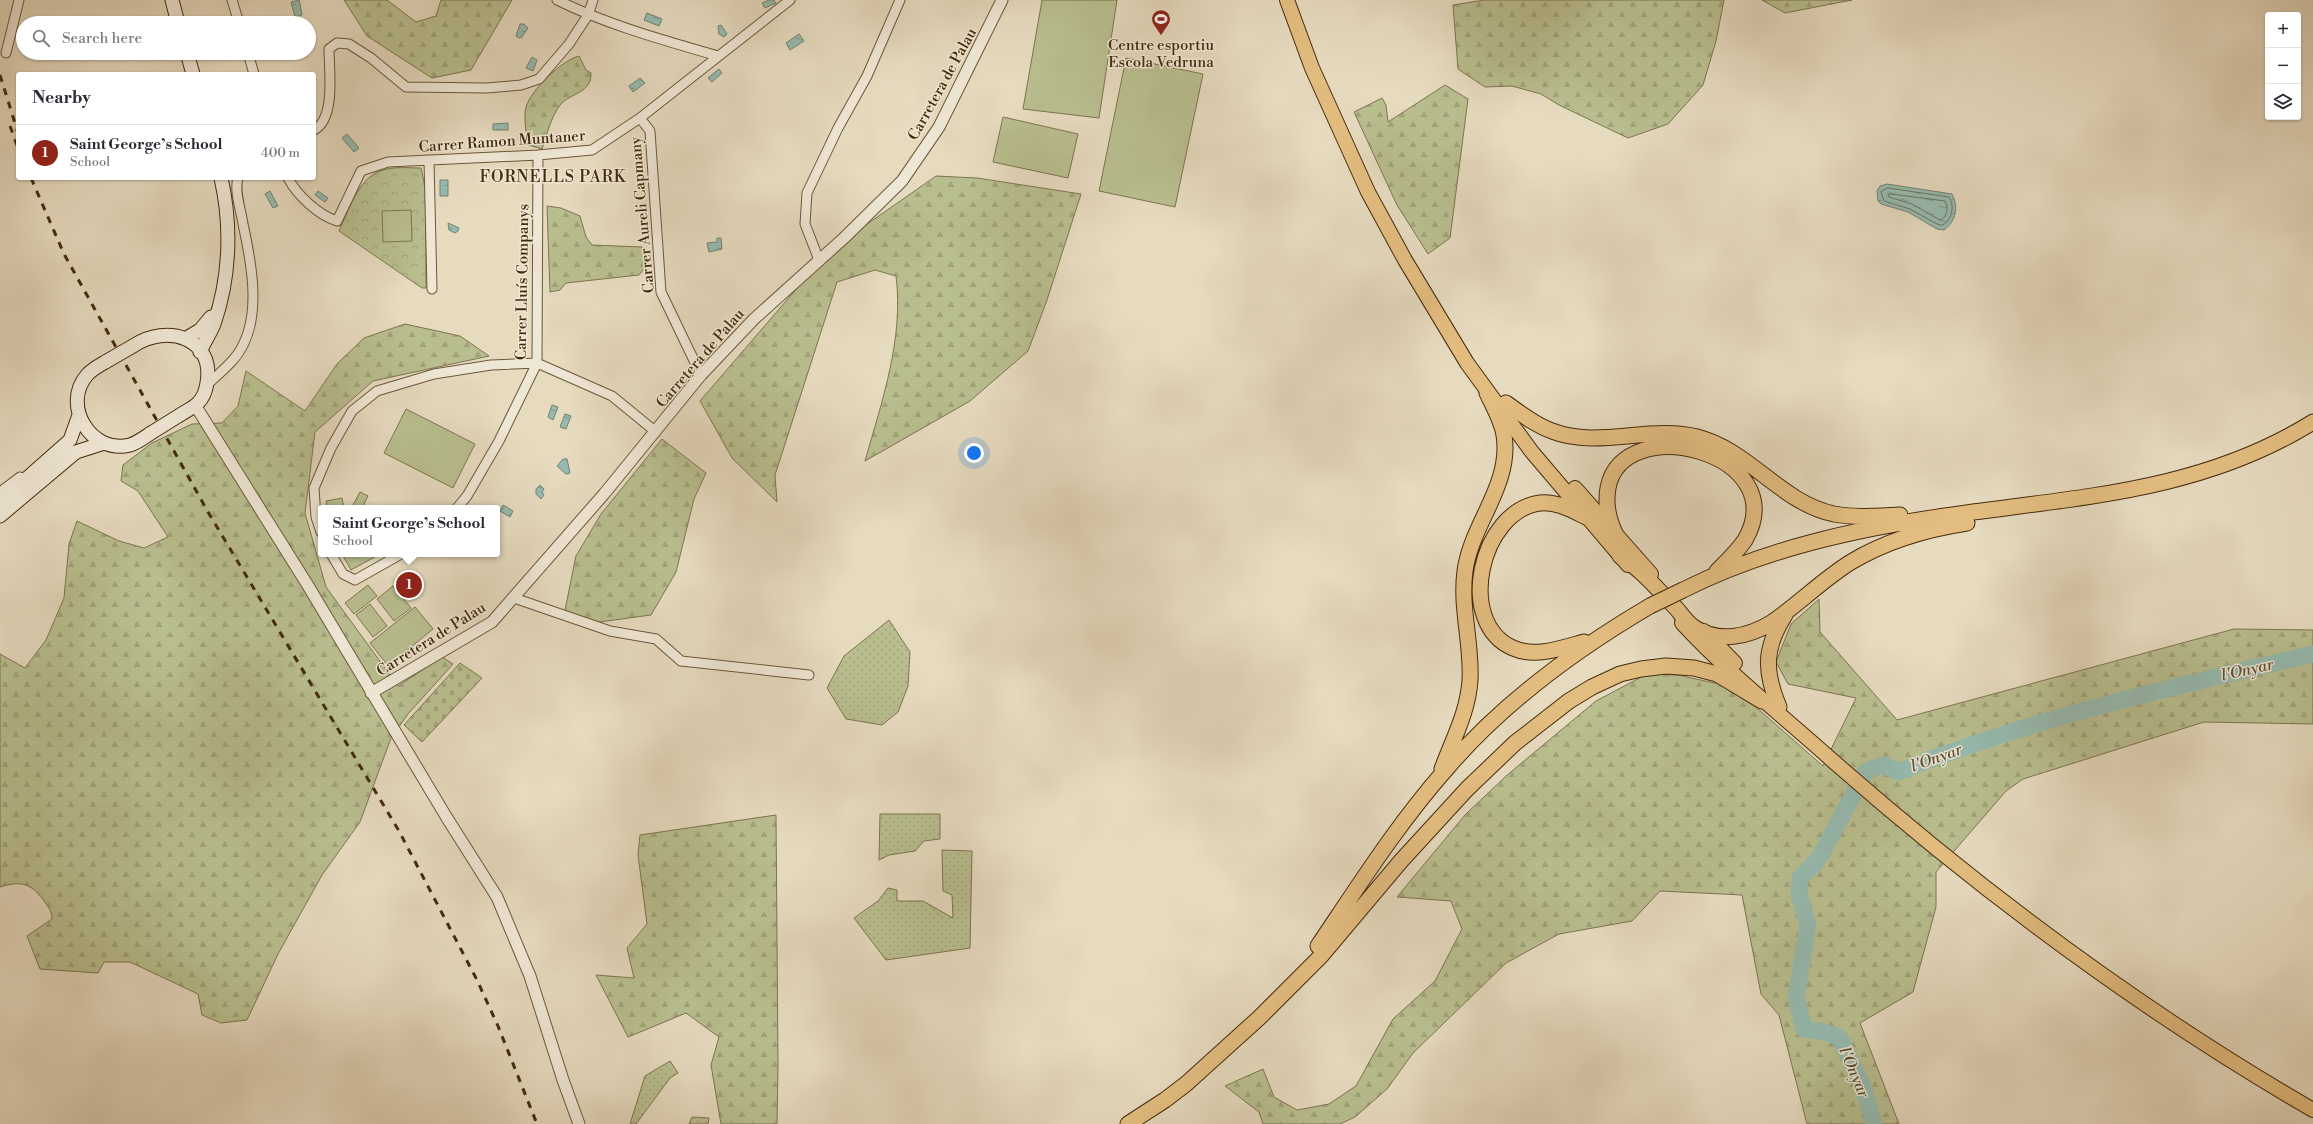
<!DOCTYPE html>
<html lang="en">
<head>
<meta charset="utf-8">
<style>
	body { margin:0; font-family:"Libre Bodoni",serif; background:#f2f2f3; color:#2b2b33 }
	.controls { position:absolute; right:12px; top:12px; display:grid; overflow:hidden; border-radius:4px; box-shadow:0 1px 3px #0004 }
	.controls button { width:36px; height:36px; display:grid; place-items:center; padding:0; border:0; border-bottom:1px solid #e1e1e2; background:#fff; color:#2b2b33; font:20px sans-serif }
	.you { position:absolute; left:974px; top:453px; width:14px; height:14px; margin:-10px; border:3px solid #fff; border-radius:50%; background:#1a73e8; box-shadow:0 0 0 6px #1a73e833 }
	.badge { display:grid; place-items:center; width:26px; height:26px; border-radius:50%; background:#8f2418; color:#fff; font-size:13px; font-weight:700 }
	.pin { position:absolute; translate:-50% -50%; border:2px solid #fff; box-shadow:0 1px 4px #0006 }
	.popup { position:absolute; left:318px; top:505px; width:182px; height:52px; box-sizing:border-box; display:grid; place-content:center; border-radius:4px; background:#fff; filter:drop-shadow(0 1px 3px #0005); font-size:13px; white-space:nowrap; color:#7c7c81 }
	.popup b { font-size:15px; color:#2b2b33 }
	.popup::after { content:''; position:absolute; left:50%; top:100%; margin-left:-8px; border:8px solid transparent; border-top-color:#fff }
	.list { margin:0; padding:0; list-style:none }
	h2 { display:flex; justify-content:space-between; align-items:center; height:52px; margin:0; padding:0 16px; font-size:17px }
	h2 small { font-size:13px; font-weight:400; color:#7c7c81 }
	.list li { display:grid; grid-template-columns:26px 1fr auto; gap:12px; align-items:center; box-sizing:border-box; height:56px; padding:0 16px; border-top:1px solid #e1e1e2 }
	.list b { display:block; font-size:15px; white-space:nowrap }
	.list p { margin:0; font-size:13px; white-space:nowrap; color:#7c7c81 }
	.list em { font-size:13px; font-style:normal; color:#7c7c81 }
	.icon { flex:none; width:22px; height:22px; fill:none; stroke:currentColor; stroke-width:2; stroke-linecap:round; stroke-linejoin:round }
	.map { position:relative; flex:none; width:2313px; height:1124px; overflow:hidden }
	.search { position:absolute; background:#fff; box-shadow:0 1px 3px #0004; left:16px; top:16px; width:300px; height:44px; display:flex; align-items:center; gap:10px; box-sizing:border-box; padding:0 14px; border-radius:22px; color:#7c7c81; font-size:15px }
	.panel { position:absolute; background:#fff; box-shadow:0 1px 3px #0004; left:16px; top:72px; width:300px; height:108px; border-radius:4px }
	.map>svg:first-child { display:block }
	.grass { fill:url(#grass-dots); stroke:#7e744e }
	.forest { fill:url(#forest-firs); stroke:#7e744e }
	.cemetery { fill:url(#cemetery-stones); stroke:#7e744e }
	.park { fill:url(#park-crowns); stroke:#7e744e }
	.garden { fill:#b9be8f; stroke:#7e744e }
	.water { fill:url(#water-ripples); stroke:#75816e }
	.lines { fill:none; stroke-linecap:round; stroke-linejoin:round }
	.shore { stroke:#6d735e; stroke-width:1 }
	.river { stroke:#96bbb0; stroke-width:17 }
	.minor-casing { stroke:#6c5739; stroke-width:11 }
	.tertiary-casing { stroke:#6c5739; stroke-width:13 }
	.secondary-casing { stroke:#442b0c; stroke-width:15 }
	.primary-casing { stroke:#442b0c; stroke-width:16 }
	.trunk-casing { stroke:#442b0c; stroke-width:17 }
	.minor { stroke:#efe7d5; stroke-width:9 }
	.tertiary { stroke:#efe7d5; stroke-width:11 }
	.secondary { stroke:#efe7d5; stroke-width:13 }
	.primary { stroke:#e3bd80; stroke-width:14 }
	.trunk { stroke:#e3bd80; stroke-width:15 }
	.rail { stroke:#442b0c; stroke-width:3; stroke-dasharray:7 7; stroke-linecap:butt }
	.secondary-bridge-casing { stroke:#442b0c; stroke-width:15; stroke-linecap:butt }
	.trunk-bridge-casing { stroke:#442b0c; stroke-width:17; stroke-linecap:butt }
	.secondary-bridge { stroke:#efe7d5; stroke-width:13 }
	.trunk-bridge { stroke:#e3bd80; stroke-width:15 }
	.labels { text-anchor:middle; stroke-width:3; stroke-linejoin:round; paint-order:stroke }
	.poi-label { font-size:15px; fill:#442b0c; stroke:#efe7d5 }
	.street-label { font-size:15px; fill:#442b0c; stroke:#efe7d5 }
	.neighbourhood-label { font-size:16px; letter-spacing:1px; fill:#442b0c; stroke:#efe7d5 }
	.water-label { font-size:16px; font-style:italic; fill:#584f35; stroke:#efe7d5 }
</style>
</head>
<body>
<div class="map">
<svg width="2313" height="1124" viewBox="0 0 2313 1124">
	<defs>
		<pattern id="grass-dots" width="8" height="8" patternUnits="userSpaceOnUse"><rect width="8" height="8" fill="#b9be8f"/><path d="M2 2h.1M6 6h.1" fill="none" stroke="#a0a37a" stroke-width="1.8" stroke-linecap="round"/></pattern>
		<pattern id="forest-firs" width="22" height="20" patternUnits="userSpaceOnUse"><rect width="22" height="20" fill="#b9be8f"/><path d="M5 1l3.5 6h-7zM16 11l3.5 6h-7z" fill="#a0a37a"/></pattern>
		<pattern id="cemetery-stones" width="16" height="16" patternUnits="userSpaceOnUse"><rect width="16" height="16" fill="#b9be8f"/><path d="M2 7V4a2 2 0 0 1 4 0v3zM10 15v-3a2 2 0 0 1 4 0v3z" fill="#a0a37a"/></pattern>
		<pattern id="park-crowns" width="20" height="18" patternUnits="userSpaceOnUse"><rect width="20" height="18" fill="#b9be8f"/><path d="M2 6a3 3 0 1 1 6 0M12 15a3 3 0 1 1 6 0" fill="none" stroke="#a0a37a"/></pattern>
		<pattern id="water-ripples" width="26" height="14" patternUnits="userSpaceOnUse"><rect width="26" height="14" fill="#96bbb0"/><path d="M2 4q2-2 4 0t4 0M15 11q2-2 4 0t4 0" fill="none" stroke="#7c988e"/></pattern>
	</defs>
	<rect width="100%" height="100%" fill="#e6dabf"/>
	<filter id="stains"><feTurbulence type="fractalNoise" baseFrequency=".005" numOctaves="4"/><feColorMatrix values="0 0 0 0 .2 0 0 0 0 .09 0 0 0 0 .02 0 0 0 .5 -.17"/></filter>
	<radialGradient id="worn" r=".72"><stop offset=".6" stop-color="#630" stop-opacity="0"/><stop offset="1" stop-color="#630" stop-opacity=".3"/></radialGradient>
	<path class="grass" d="M889 620 910 652 908 686 898 712 882 725 846 719 827 688 844 656Z
		M880 814H940V839L924 841 915 851 889 855 879 860Z
		M942 850 972 851 970 948 886 960 854 918 878 901 888 888 897 890V901H923L953 918 952 895 943 891Z
		M670 1061 678 1073 670 1078 636 1124H630L645 1076Z
		M692 1117 709 1118 708 1124H689Z"/>
	<path class="forest" d="M344 0H387L416 22 436 16 441 0H512L471 70 432 78 367 36Z
		M1485 0H1724L1716 41 1703 85 1668 124 1628 138 1559 105 1541 94 1512 86 1485 87 1458 69 1453 5Z
		M1762 0H1852L1785 13Z
		M579 56 586 70 591 73C592 93 570 93 560 105 551 117 547 134 542 149L528 145C527 134 523 119 526 107 531 90 562 60 579 56Z
		M1445 85 1468 99 1450 238 1428 254 1397 205 1354 112 1382 98 1386 105 1388 122Z
		M936 176 977 178 1081 194 1047 300 1028 351 970 401 865 461C882 401 904 338 896 276L875 270 837 282 775 475 777 502 732 458 700 401 830 250Z
		M547 206 561 208 580 216 586 237 592 245 642 247 648 264 639 275 566 283 560 290 550 292Z
		M405 324 460 336 489 356 373 381 315 432 305 513 326 587 398 686 442 657 453 664 408 714 391 738 360 822 322 875 278 954 247 1020 221 1023 202 1015 198 994 130 962H104L98 973 40 969 27 936 52 919C52 912 49 908 45 902 32 884 22 880 0 887V654L25 668 46 640 64 598 69 544 77 521 119 541 144 548 168 537 138 491 121 481 123 465 152 443 192 424 222 423 238 406 246 371 305 411 337 364 364 338Z
		M662 439 706 473 694 499 676 572 651 615 592 623 565 610 576 556 601 514Z
		M1819 599 1820 632 1897 720 2234 629 2313 630V724L2204 722 2023 779 2006 791 1936 872V907L1913 992 1860 1023 1899 1124H1807L1779 1015 1761 994 1742 895 1660 891 1632 921 1559 934 1506 963 1413 1053 1387 1089 1355 1117 1340 1124H1263L1259 1112 1225 1086 1263 1069 1274 1097 1297 1110 1329 1104 1356 1086 1393 1019 1435 981 1462 929 1451 901 1397 897 1465 815 1506 776 1596 701 1647 674 1678 675 1719 684 1757 708 1823 766 1856 698 1788 684 1776 662 1791 624Z
		M776 815 778 1065 777 1124H721L711 1065 719 1037 686 1013 628 1037 596 975 634 978 627 948 647 924 638 855 640 835Z"/>
	<path class="cemetery" d="M460 663 482 678 422 742 404 725Z"/>
	<path class="park" d="M421 168 426 191V288H422L339 231C348 212 358 179 380 171 392 166 409 168 421 168Z
		M360 492 368 496 362 508 353 505Z"/>
	<path class="garden" d="M1042 0H1117L1099 118 1023 109Z
		M1126 58 1203 74 1175 207 1099 191Z
		M1003 117 1078 134 1068 178 993 162Z
		M411 210 412 241 383 242 382 211Z
		M406 409 475 444 453 488 384 453Z
		M342 498 344 508H327L326 501Z
		M342 554H380L351 570Z
		M368 585 377 596 354 614 345 603Z
		M393 586 411 608 394 621 377 599Z
		M370 604 387 626 373 637 356 615Z
		M415 607 433 629 388 666 370 643Z"/>
	<path class="water" d="M299 0 302 15 295 17 291 2Z
		M769 0H774L776 3 765 8 762 3Z
		M647 13 662 19 659 26 644 20Z
		M520 24H524L528 28 522 37 519 38 516 36Z
		M721 25 727 34 724 37 719 34 718 26Z
		M799 34 804 41 790 50 786 43Z
		M532 57 537 60 533 71 526 68Z
		M719 69 722 73 712 82 708 78Z
		M640 78 645 83 633 92 629 86Z
		M508 123V130H493V124Z
		M347 134 359 148 354 152 342 138Z
		M440 180H448V196H440Z
		M1887 184 1952 194C1959 207 1956 221 1944 230L1937 229 1908 212 1881 204 1878 201 1877 191 1880 186Z
		M270 191 278 206 273 208 265 194Z
		M318 191 328 198 325 202 315 195Z
		M448 223 459 228 458 231 455 233 449 230Z
		M717 238H721L722 249 709 252 707 243 717 242Z
		M552 405 558 407 553 420 548 417Z
		M565 414 571 416 566 429 560 427Z
		M563 459H567L570 473 566 474 557 466Z
		M540 485 544 489 542 492 544 495 541 499 536 494V489Z
		M503 505 513 511 510 517 500 511Z"/>
	<g class="lines">
		<path class="shore" d="M1888 188 1949 197C1955 206 1952 219 1943 225H1939L1910 209 1884 201 1881 192Z
			M1891 194 1945 201C1949 207 1947 218 1940 220L1912 204 1889 197 1888 195Z"/>
		<path class="river" d="M1874 1124 1862 1084 1839 1037 1824 1032 1804 1029 1796 997 1808 924 1799 895 1800 878 1818 860 1866 771 1884 765 1898 772C2032 718 2173 687 2313 654"/>
		<defs>
			<path id="minor" d="M232 0 239 23
				M557 0C608 25 663 40 718 56
				M6 53 19 0
				M248 53 254 74
				M640 118 650 131 661 292 701 375
				M314 130C336 119 329 70 329 49L337 43 349 44 371 58 406 87 487 88 521 85 539 79 569 44 588 15 593 0
				M429 160 432 289
				M288 178C297 195 318 215 337 221L361 171 388 162 538 155 592 150 640 118 790 0
				M819 260 805 224 807 193 838 128 867 76 900 0
				M206 386C215 377 225 369 233 360 264 325 252 265 243 224 241 210 234 191 238 178
				M0 492 20 477
				M457 508 467 496 499 441 537 363 538 155
				M321 532 316 517 314 488 331 448 352 411 377 391 434 374 491 365 537 363 612 396 656 432
				M331 554 343 574 355 580 401 554
				M514 598 610 631 656 639 681 661 809 675"/>
			<path id="tertiary" d="M195 405 307 584 447 818 497 897 530 976 563 1080 579 1124
				M371 693 492 622 604 494 701 375 754 319 844 238 902 181 939 127 1002 0"/>
			<path id="secondary" d="M172 0 178 23
				M187 53 193 74
				M185 339 200 330 211 317
				M133 346C167 323 215 338 207 383 206 390 203 398 198 403 193 408 186 411 180 415
				M200 352C204 342 210 334 214 324 230 278 232 226 221 178
				M107 361C100 365 92 369 87 375 61 405 91 455 130 445 137 443 145 437 151 433
				M0 502 70 440 79 415
				M0 516 76 452 104 443"/>
			<path id="primary" d="M1287 0 1312 68 1368 192 1405 260 1467 363 1532 452 1628 565
				M1575 488 1651 574
				M1682 623C1728 673 1782 715 1833 761 1983 893 2140 1010 2313 1110
				M1704 631 1735 663"/>
			<path id="trunk" d="M1506 403C1520 413 1535 425 1552 431 1598 449 1650 425 1697 437 1749 450 1781 503 1834 514 1856 518 1878 516 1900 515
				M1616 535C1608 519 1605 505 1608 488 1622 409 1795 453 1745 540 1737 552 1727 561 1717 571
				M1620 556C1642 570 1658 590 1676 608 1682 615 1688 624 1695 628 1719 643 1748 637 1771 623 1799 604 1822 580 1851 562 1886 541 1927 529 1967 523
				M1683 590C1765 549 1855 529 1945 516 2074 497 2199 493 2313 422
				M1584 642C1562 648 1535 658 1513 648 1455 623 1480 511 1540 503 1556 501 1572 510 1586 517
				M1779 707C1764 671 1764 648 1785 615
				M1442 769C1453 739 1468 712 1470 680 1472 643 1460 608 1465 571 1471 524 1512 485 1504 435 1502 421 1493 406 1487 393
				M1318 946C1359 885 1399 822 1448 767 1505 701 1575 650 1650 606
				M1128 1124 1165 1100 1186 1084 1259 1018 1321 956 1401 861 1467 789 1515 743 1569 701 1592 687 1620 674 1641 669 1666 666 1694 668 1717 674 1762 701"/>
		</defs>
		<use href="#minor" class="minor-casing"/>
		<use href="#tertiary" class="tertiary-casing"/>
		<use href="#secondary" class="secondary-casing"/>
		<use href="#primary" class="primary-casing"/>
		<use href="#trunk" class="trunk-casing"/>
		<use href="#minor" class="minor"/>
		<use href="#tertiary" class="tertiary"/>
		<use href="#secondary" class="secondary"/>
		<use href="#primary" class="primary"/>
		<use href="#trunk" class="trunk"/>
		<path class="rail" d="M0 75 18 133
			M10 126 18 148
			M31 178 64 254 208 512 399 831 477 980 498 1026 537 1124"/>
		<defs>
			<path id="secondary-bridge" d="M107 361 133 346
				M151 433 180 415"/>
			<path id="trunk-bridge" d="M1650 606 1683 590"/>
		</defs>
		<use href="#secondary-bridge" class="secondary-bridge-casing"/>
		<use href="#trunk-bridge" class="trunk-bridge-casing"/>
		<use href="#secondary-bridge" class="secondary-bridge"/>
		<use href="#trunk-bridge" class="trunk-bridge"/>
	</g>
	<defs>
		<symbol id="stadium-pin" viewBox="-11 -11 22 30"><path d="M0 17L-7.5 6A9.5 9.5 0 1 1 7.5 6Z" fill="#8f2418" stroke="#efe7d5"/><path d="M0-5a6.5 5 0 1 0 0 10a6.5 5 0 1 0 0-10ZM-3.5-1.8h7v3.6h-7Z" fill="#fff"/></symbol>
	</defs>
	<g fill-rule="evenodd">
		<use href="#stadium-pin" x="1150" y="8" width="22" height="30"/>
	</g>
	<g class="labels">
		<g class="poi-label">
			<text x="1161" y="50">Centre esportiu<tspan x="1161" dy="17">Escola Vedruna</tspan></text>
		</g>
		<g class="street-label">
			<text transform="translate(942 84) rotate(-61)" y="5">Carretera de Palau</text>
			<text transform="translate(502 141) rotate(-4)" y="5">Carrer Ramon Muntaner</text>
			<text transform="translate(642 215) rotate(-95)" y="5">Carrer Aureli Capmany</text>
			<text transform="translate(522 282) rotate(-89)" y="5">Carrer Lluís Companys</text>
			<text transform="translate(700 358) rotate(-49)" y="5">Carretera de Palau</text>
			<text transform="translate(431 639) rotate(-32)" y="5">Carretera de Palau</text>
		</g>
		<g class="neighbourhood-label">
			<text x="553" y="182">FORNELLS PARK</text>
		</g>
		<g class="water-label">
			<text transform="translate(2247 669) rotate(-13)" y="6">l'Onyar</text>
			<text transform="translate(1936 757) rotate(-20)" y="6">l'Onyar</text>
			<text transform="translate(1855 1072) rotate(67)" y="6">l'Onyar</text>
		</g>
	</g>
	<rect width="100%" height="100%" filter="url(#stains)"/>
	<rect width="100%" height="100%" fill="url(#worn)"/>
</svg>
<div class="controls">
<button>+</button>
<button>−</button>
<button><svg class="icon" aria-label="layers" viewBox="0 0 24 24"><path d="M12 4l9 5-9 5-9-5zM3 14l9 5 9-5"/></svg></button>
</div>
<div class="you"></div>
<div class="pin badge" style="left:409px;top:585px">1</div>
<div class="popup"><b>Saint George’s School</b>School</div>
<div class="search"><svg class="icon" aria-label="search" viewBox="0 0 24 24"><circle cx="10" cy="10" r="6"/><path d="M15 15l6 6"/></svg>Search here</div>
<section class="panel">
<h2>Nearby<small></small></h2>
<ul class="list">
<li><span class="badge">1</span><div><b>Saint George’s School</b><p>School</p></div><em>400 m</em></li>
</ul>
</section>
</div>
</body>
</html>
